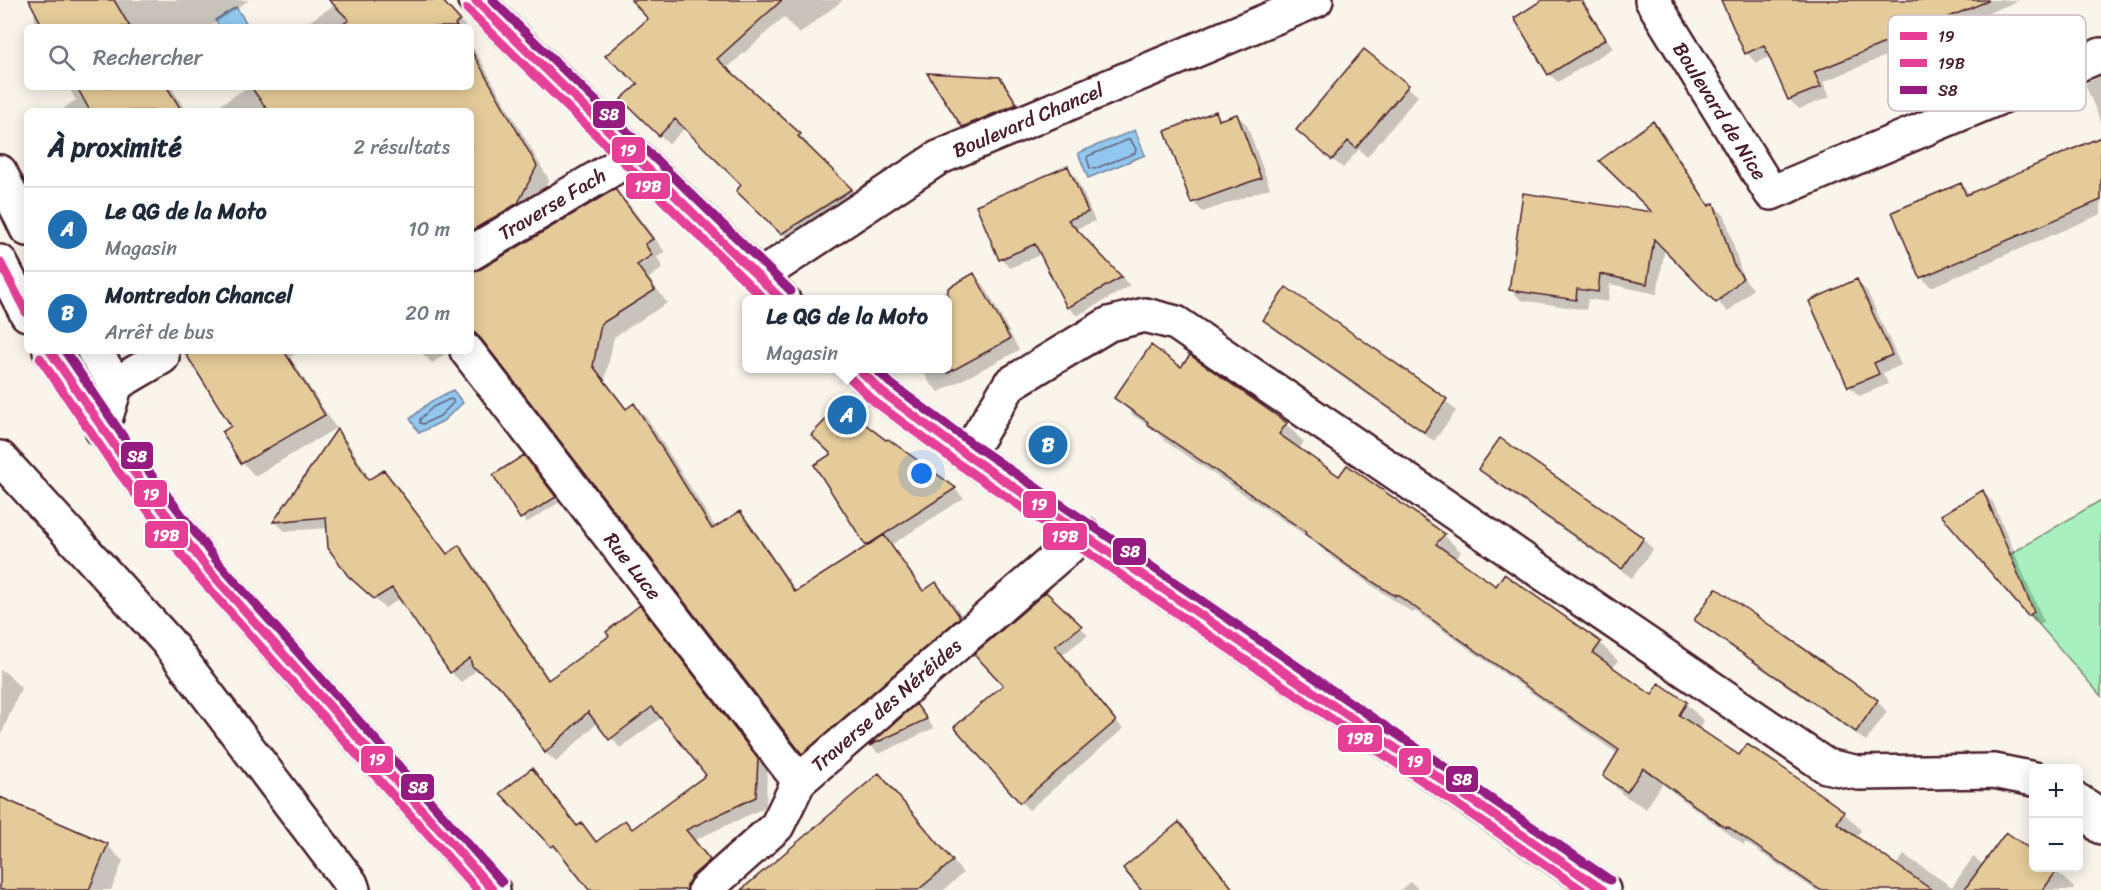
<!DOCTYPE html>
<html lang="fr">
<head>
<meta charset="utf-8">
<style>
	body { margin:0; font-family:Sriracha,sans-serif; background:#f2f2f3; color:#1f2937 }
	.controls { position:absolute; right:18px; bottom:18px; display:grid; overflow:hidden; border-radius:9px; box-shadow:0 3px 15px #0003 }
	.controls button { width:54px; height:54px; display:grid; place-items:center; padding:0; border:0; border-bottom:2px solid #e0e1e3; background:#fff; color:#1f2937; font:30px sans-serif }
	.you { position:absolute; left:922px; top:474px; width:21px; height:21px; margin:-15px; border:4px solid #fff; border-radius:50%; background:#1a73e8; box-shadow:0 0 0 9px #1a73e833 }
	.badge { display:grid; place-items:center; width:39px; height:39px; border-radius:50%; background:#1f6fb2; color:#fff; font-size:20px; font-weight:700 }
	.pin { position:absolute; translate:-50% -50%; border:3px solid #fff; box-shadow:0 2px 6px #0006 }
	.popup { position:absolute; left:742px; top:295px; width:210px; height:78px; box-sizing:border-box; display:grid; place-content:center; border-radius:9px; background:#fff; filter:drop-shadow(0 2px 4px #0005); font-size:20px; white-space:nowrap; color:#747a83 }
	.popup b { font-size:22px; color:#1f2937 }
	.popup::after { content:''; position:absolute; left:50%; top:100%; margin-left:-12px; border:12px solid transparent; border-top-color:#fff }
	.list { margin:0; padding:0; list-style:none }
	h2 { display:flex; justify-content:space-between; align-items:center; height:78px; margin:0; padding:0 24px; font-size:26px }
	h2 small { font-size:20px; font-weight:400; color:#747a83 }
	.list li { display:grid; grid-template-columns:39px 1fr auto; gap:18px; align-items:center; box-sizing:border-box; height:84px; padding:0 24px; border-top:2px solid #e0e1e3 }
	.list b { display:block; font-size:22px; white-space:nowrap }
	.list p { margin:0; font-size:20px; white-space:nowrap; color:#747a83 }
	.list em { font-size:20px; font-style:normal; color:#747a83 }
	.icon { flex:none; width:33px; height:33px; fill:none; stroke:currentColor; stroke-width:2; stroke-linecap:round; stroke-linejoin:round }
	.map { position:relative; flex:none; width:2101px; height:890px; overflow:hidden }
	.search { position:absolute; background:#fff; box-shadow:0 3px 15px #0003; left:24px; top:24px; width:450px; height:66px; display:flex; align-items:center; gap:15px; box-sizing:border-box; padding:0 21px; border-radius:9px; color:#747a83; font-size:22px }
	.panel { position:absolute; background:#fff; box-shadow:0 3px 15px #0003; left:24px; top:108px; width:450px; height:246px; border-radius:9px }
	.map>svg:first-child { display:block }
	.green { fill:#a8f1bf; stroke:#798875; stroke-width:1.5 }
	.water { fill:#92c8f0; stroke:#7584a1; stroke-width:1.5 }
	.shadow { fill:#0003 }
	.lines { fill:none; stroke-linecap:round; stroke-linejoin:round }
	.shore { stroke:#67637a; stroke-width:1.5 }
	.building { fill:#e5cb9a; stroke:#4a1f2b; stroke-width:1.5 }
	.minor-casing { stroke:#4a1f2b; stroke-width:38 }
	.minor { stroke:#fff; stroke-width:33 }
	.bus-1-casing { stroke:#fff; stroke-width:14 }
	.bus-2-casing { stroke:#fff; stroke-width:14 }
	.bus-3-casing { stroke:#fff; stroke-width:14 }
	.bus-1 { stroke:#e53f97; stroke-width:9 }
	.bus-2 { stroke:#e53f97; stroke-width:9 }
	.bus-3 { stroke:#951b81; stroke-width:9 }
	.labels { text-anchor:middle; stroke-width:6; stroke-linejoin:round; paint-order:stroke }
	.street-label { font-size:20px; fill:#4a1f2b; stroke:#fff }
	.key { fill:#fff; stroke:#c9bcbf; stroke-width:1.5 }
	.key-label { font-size:16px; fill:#4a1f2b }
	.line-badge { stroke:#fff; stroke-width:2 }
	.badge-label { font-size:16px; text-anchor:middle; font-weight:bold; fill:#fff }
</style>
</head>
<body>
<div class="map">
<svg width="2101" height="890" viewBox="0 0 2101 890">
	<rect width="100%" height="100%" fill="#faf5eb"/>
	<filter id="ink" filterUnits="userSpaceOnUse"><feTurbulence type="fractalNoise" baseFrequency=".0167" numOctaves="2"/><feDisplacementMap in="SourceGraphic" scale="12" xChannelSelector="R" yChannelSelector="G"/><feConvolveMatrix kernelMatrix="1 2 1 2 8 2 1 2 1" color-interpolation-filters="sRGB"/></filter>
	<g filter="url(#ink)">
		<path class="green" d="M2101 500V696L1989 567Z"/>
		<path class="water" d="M236 7 249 27H220L215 20Z
			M1135 130 1145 155 1088 178 1078 153Z
			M453 390 463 403 443 421 419 433 410 419 430 402Z"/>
		<path class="shadow" d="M44 0H249L210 27H34L35 6Z
			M331 0H441L466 27H301L336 4Z
			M633 0H843L799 34 784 17 726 69 800 135 809 144 807 146 861 199 792 243 738 191 743 185 686 127 669 144 623 99 639 85 616 66 651 19Z
			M1544 0H1583L1613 48 1558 82 1549 74Z
			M1734 0H2020L1823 82 1830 97 1799 109 1789 99 1771 56 1756 63 1747 53Z
			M471 44 549 180 530 216 471 253V111H211L248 87H471Z
			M1364 51 1418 96 1367 157 1359 149 1343 168 1308 140Z
			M2101 76V123L2085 84Z
			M999 78 1007 87 1024 112 971 134 963 126Z
			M68 87H171L186 111H66L64 108 76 100Z
			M1215 113 1222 120 1237 115 1247 125 1270 188 1203 212 1193 202Z
			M1653 123 1664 134 1711 207 1714 205 1725 216 1743 277 1753 289 1728 312 1665 248 1657 294 1610 284 1608 302 1588 299 1586 310 1521 300 1510 289 1656 214Z
			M2101 139V214L1931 287 1921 277 1961 184 1971 195Z
			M1067 168 1076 177 1095 221 1076 229 1130 286 1077 316 1068 307 1042 254 1010 268 1001 259Z
			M615 191 628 203 665 252 657 257 663 268 649 278 667 303 614 337 605 380 628 410 634 405 647 418 716 528 739 513 752 526 797 592 869 546 867 545 888 441 955 489 964 498 891 545 925 591 936 584 949 597 972 630 815 765 803 753 488 345 477 334 471 337V273L481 270Z
			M974 275 984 285 1019 350 939 392 929 382 921 368H948V300H931Z
			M1856 281 1867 291 1901 365 1883 373 1888 384 1859 396 1849 386Z
			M1286 289 1446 401 1456 411 1434 441 1275 330 1265 320Z
			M185 351H300L290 357 336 428 255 476 243 463 233 427Z
			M420 351H450L432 363Z
			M1190 357 1286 424 1304 442 1298 450 1340 478 1444 535 1430 549 1432 551 1445 536 1461 552 1455 560 1496 588 1504 576 1600 643 1618 661 1612 669 1653 697 1660 685 1686 704 1704 721 1698 730 1739 757 1775 764 1843 812 1861 830 1856 838 1895 866 1904 855 1952 887 1973 857 1984 865 2053 868 2074 888 2073 890H1815L1745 842 1744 845 1662 784 1646 809 1622 794 1605 776 1618 754 1415 611 1413 613 1368 583 1324 551 1315 542 1166 442 1156 431 1134 416 1116 398 1182 369Z
			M337 431 347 441 371 480 384 471 394 481 448 555 459 547 469 557 550 680 611 636 640 607 649 617 767 770 766 807 695 840 707 856 667 890H591L564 855 562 856 552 846 531 770 578 827 581 825 598 842 633 830 708 776 662 717 620 748 598 722 556 762 546 753 508 694 477 670 461 682 451 672 401 598 385 608 360 586 329 528 285 531 275 522Z
			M1501 440 1643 539 1653 549 1632 578 1490 479 1480 469Z
			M528 462 560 502 526 523 495 475Z
			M1983 492 1993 502 2044 622 2039 625 2029 615Z
			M1046 594 1088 635 1062 655 1123 729 1029 810 1021 802 1005 685Z
			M1696 620 1877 701 1887 712 1866 741 1706 630Z
			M0 670 5 672 21 688 0 737Z
			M916 706 934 728 879 754 871 746Z
			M891 787 963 873 944 890H743Z
			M0 799 107 845 123 861 111 890H0Z
			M1411 882 1419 890H1400Z"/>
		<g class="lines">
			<path class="shore" d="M1130 139 1136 149 1135 153 1094 169 1090 168 1087 158 1088 156Z
				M450 399 453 400V403L440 416 423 424 420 423V419L433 407Z"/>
		</g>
		<path class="building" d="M29 0H114L130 27H43Z
			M329 0H442L460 20 455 24 457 27H339L349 20Z
			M631 0H782L717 59 801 134 798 136 852 189 781 234 736 191 741 185 675 119 659 136 621 99 638 84 605 56 648 19Z
			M1542 0H1581L1606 39 1548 75 1514 18Z
			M1721 0H1988V1L1814 72 1821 87 1788 100 1764 45 1745 54Z
			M1364 49 1409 85 1356 148 1348 141 1332 160 1296 130Z
			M471 50 537 166 518 203 471 231V111H268L251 87H471Z
			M927 73 1000 77 1017 104 962 127Z
			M77 87H167L182 111H90Z
			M1216 111 1219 120 1237 114 1261 178 1191 203 1165 131Z
			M1653 121 1709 206 1714 203 1733 264 1743 278 1716 303 1654 239 1647 284 1600 274 1598 292 1577 289 1576 300 1509 290 1523 193 1652 212 1599 161Z
			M2101 137V200L1920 278 1892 212 1961 183 1966 195Z
			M1068 166 1088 212 1068 220 1122 277 1067 308 1035 244 999 260 976 205Z
			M615 189 653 239 645 244 652 255 637 265 655 290 601 324 593 366 626 409 634 403 712 529 740 511 795 592 884 535 923 591 936 582 960 617 802 754 482 340 471 329V272L481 269Z
			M974 273 1010 339 948 373V288Z
			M1857 279 1892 355 1874 363 1879 374 1848 387 1809 301Z
			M1286 287 1447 399 1424 432 1263 320Z
			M1151 345 1181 367 1190 355 1287 423 1279 434 1339 476 1347 465 1445 534 1436 544 1496 586 1504 574 1601 642 1593 653 1652 695 1659 683 1687 702 1679 715 1739 755 1747 744 1776 763 1844 811 1837 823 1932 890H1820L1727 826 1726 828 1643 768 1627 792 1603 776 1619 750 1553 705 1396 594 1395 596 1348 566 1305 534 1306 532 1147 424 1148 422 1114 398Z
			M184 351H284L325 415 241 464 222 432 231 426Z
			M840 405 886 440 888 439 956 488 866 546 814 465 831 454 811 435Z
			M337 429 368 480 384 470 447 554 459 545 548 680 609 636 606 632 640 605 758 759 756 797 686 830 710 860 692 876 687 884V890H589L554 845 551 847 500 793 532 768 577 826 582 823 596 842 625 820 632 829 706 775 652 707 609 740 588 712 545 753 503 689 472 666 470 658 450 673 392 588 374 599 348 576 328 548 326 517 273 522Z
			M1500 438 1644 538 1622 569 1478 469Z
			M524 455 556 497 520 519 493 475Z
			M1983 490 2034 612 2028 616 1941 515Z
			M1716 588 1878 700 1856 732 1694 620Z
			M1046 592 1082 626 1055 646 1116 721 1020 803 954 727 1003 685 974 654Z
			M916 704 927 719 869 746Z
			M879 773 953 861 918 890H741Z
			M0 797 108 844 89 890H0Z
			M1179 822 1234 890H1141L1123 868Z
			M2006 832 2034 852V867L2058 869 2043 890H1964Z"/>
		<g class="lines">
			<defs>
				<path id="minor" d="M475 0 783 300
					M1652 0 1771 193 2101 55
					M0 172 27 229
					M471 253 634 156
					M0 262 27 314
					M759 277 938 158 1316 0
					M50 351 121 455 207 568 493 890
					M94 351 116 384
					M467 351 799 781
					M857 368 882 392 967 455 1603 890
					M102 430 116 384 162 357
					M967 455 1010 384 1109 324 1145 315 1176 323 1826 766 1859 773 1994 771 2034 779
					M0 458 167 641 351 884 353 890
					M2078 801 2089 808 2101 827
					M705 890 777 826 799 781 1084 534"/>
			</defs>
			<use href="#minor" class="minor-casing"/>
			<use href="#minor" class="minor"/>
			<defs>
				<path id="bus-1" d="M475 0 782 300
					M0 262 27 314
					M50 351 121 455 207 568 493 890
					M858 368 882 392 967 455 1603 890"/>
				<path id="bus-2" d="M467 9 765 300
					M40 358 111 462 197 575 477 890
					M849 377 875 402 960 465 1582 890"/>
				<path id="bus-3" d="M492 0 791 291
					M65 351 131 448 216 560 502 882
					M875 368 890 383 974 445 1610 880"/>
			</defs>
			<use href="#bus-1" class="bus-1-casing"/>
			<use href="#bus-2" class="bus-2-casing"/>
			<use href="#bus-3" class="bus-3-casing"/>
			<use href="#bus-1" class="bus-1"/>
			<use href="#bus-2" class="bus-2"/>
			<use href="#bus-3" class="bus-3"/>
		</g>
	</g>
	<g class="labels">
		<g class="street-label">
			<text transform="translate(1720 111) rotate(58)" y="7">Boulevard de Nice</text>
			<text transform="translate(1028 120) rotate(-23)" y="7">Boulevard Chancel</text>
			<text transform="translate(552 204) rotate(-31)" y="7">Traverse Fach</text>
			<text transform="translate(633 566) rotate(52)" y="7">Rue Luce</text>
			<text transform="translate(886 705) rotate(-41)" y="7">Traverse des Néréides</text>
		</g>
	</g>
	<rect x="1888" y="15" width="198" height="96" rx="9" class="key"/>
	<rect x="1900" y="32" width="27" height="8" fill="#e53f97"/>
	<rect x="1900" y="59" width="27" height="8" fill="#e53f97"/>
	<rect x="1900" y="86" width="27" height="8" fill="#951b81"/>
	<g class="key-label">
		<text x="1938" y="42">19</text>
		<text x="1938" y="69">19B</text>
		<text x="1938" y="96">S8</text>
	</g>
	<g class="line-badge">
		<rect x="592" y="100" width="34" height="29" rx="6" fill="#951b81"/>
		<rect x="611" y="136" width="35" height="28" rx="6" fill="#e53f97"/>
		<rect x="625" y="172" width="46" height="28" rx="6" fill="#e53f97"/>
		<rect x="120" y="441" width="34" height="29" rx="6" fill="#951b81"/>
		<rect x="133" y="479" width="35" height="29" rx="6" fill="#e53f97"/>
		<rect x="1022" y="490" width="35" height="29" rx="6" fill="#e53f97"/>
		<rect x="144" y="520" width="45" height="29" rx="6" fill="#e53f97"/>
		<rect x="1042" y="522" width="46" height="29" rx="6" fill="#e53f97"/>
		<rect x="1112" y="537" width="35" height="29" rx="6" fill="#951b81"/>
		<rect x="1337" y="724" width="46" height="29" rx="6" fill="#e53f97"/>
		<rect x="360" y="745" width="34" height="29" rx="6" fill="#e53f97"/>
		<rect x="1398" y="747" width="34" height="29" rx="6" fill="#e53f97"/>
		<rect x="1445" y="765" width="34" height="28" rx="6" fill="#951b81"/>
		<rect x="400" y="773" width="35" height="28" rx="6" fill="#951b81"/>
	</g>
	<g class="badge-label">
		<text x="609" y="120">S8</text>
		<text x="628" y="156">19</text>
		<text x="648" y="192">19B</text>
		<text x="137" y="462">S8</text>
		<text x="151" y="500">19</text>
		<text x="1039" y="510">19</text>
		<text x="166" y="541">19B</text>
		<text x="1065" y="542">19B</text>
		<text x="1130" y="557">S8</text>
		<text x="1360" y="744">19B</text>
		<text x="377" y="765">19</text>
		<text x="1415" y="767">19</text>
		<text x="1462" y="785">S8</text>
		<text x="418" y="793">S8</text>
	</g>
</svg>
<div class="controls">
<button>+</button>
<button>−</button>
</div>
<div class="you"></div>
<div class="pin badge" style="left:847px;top:415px">A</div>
<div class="popup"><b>Le QG de la Moto</b>Magasin</div>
<div class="pin badge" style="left:1048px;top:445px">B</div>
<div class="search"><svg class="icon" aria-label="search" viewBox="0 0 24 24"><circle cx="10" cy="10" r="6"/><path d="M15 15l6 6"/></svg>Rechercher</div>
<section class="panel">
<h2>À proximité<small>2 résultats</small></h2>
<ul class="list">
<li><span class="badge">A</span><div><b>Le QG de la Moto</b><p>Magasin</p></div><em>10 m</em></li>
<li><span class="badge">B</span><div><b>Montredon Chancel</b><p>Arrêt de bus</p></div><em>20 m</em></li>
</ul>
</section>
</div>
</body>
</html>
